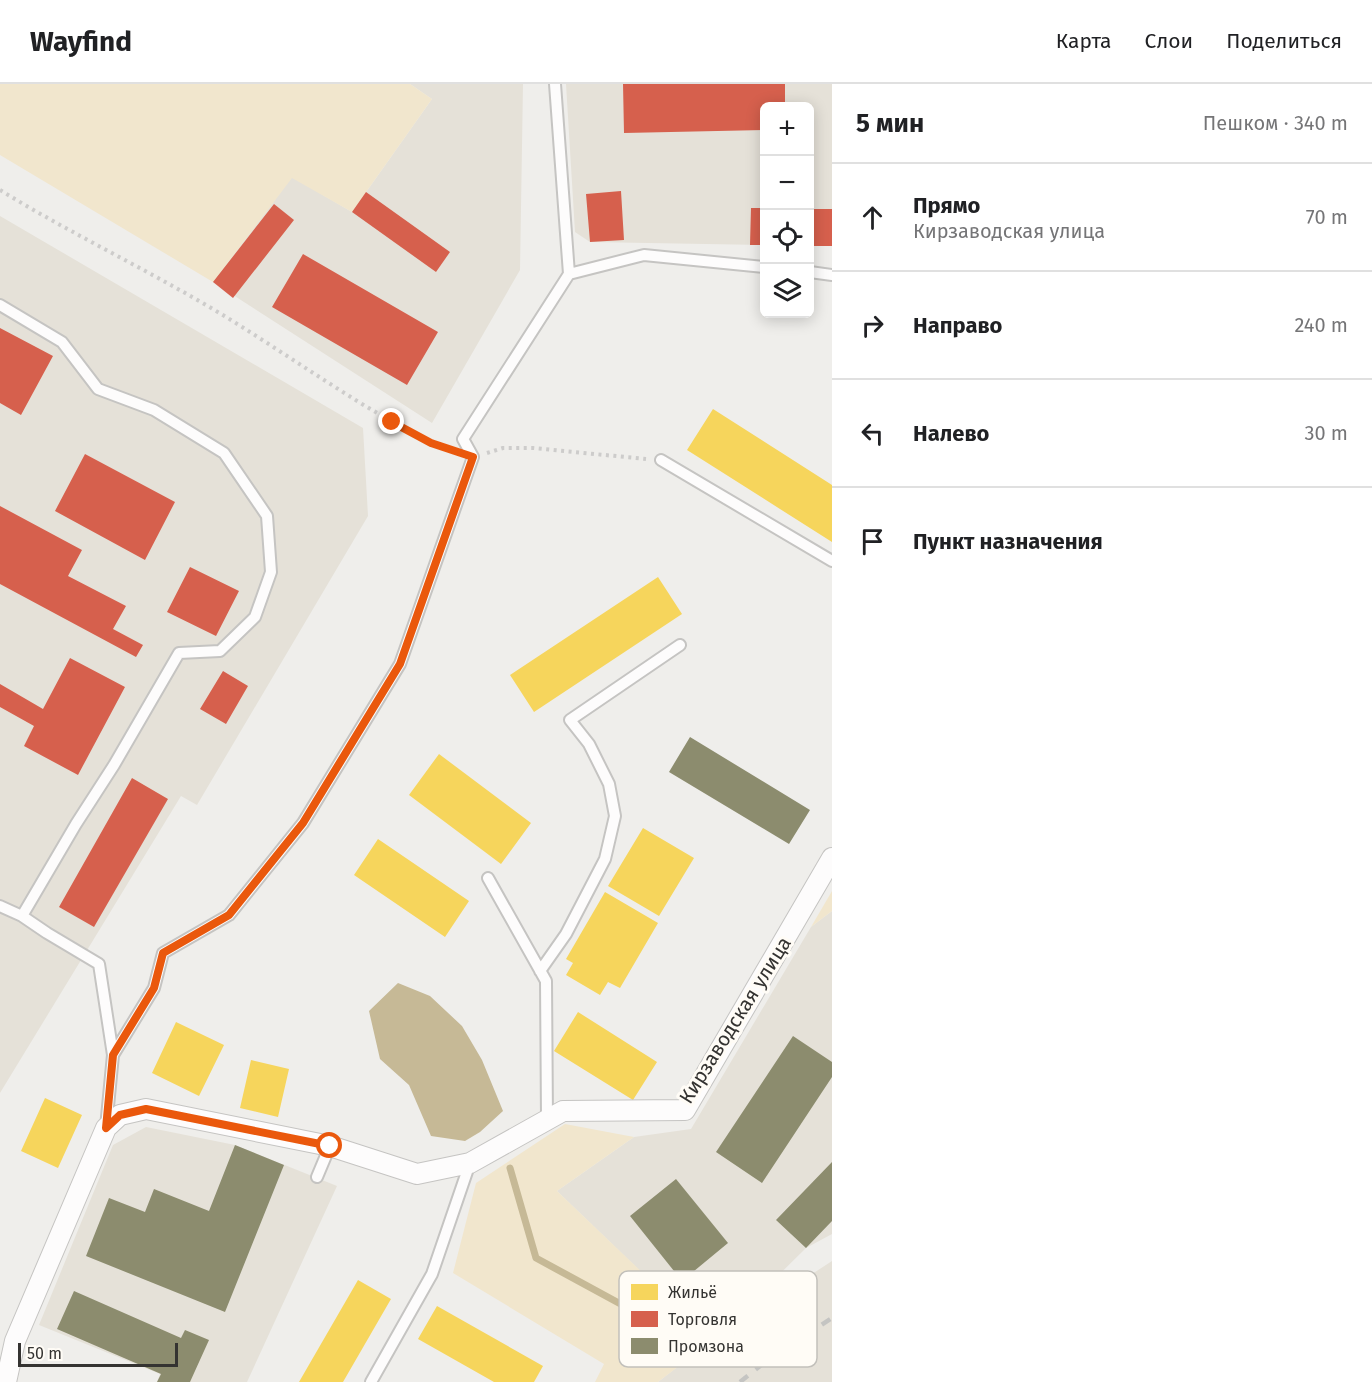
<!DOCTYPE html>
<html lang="ru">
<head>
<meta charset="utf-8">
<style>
	body { margin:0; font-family:"Fira Sans",sans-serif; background:#f6f6f6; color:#202124 }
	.controls { position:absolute; right:18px; top:18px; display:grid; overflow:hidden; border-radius:9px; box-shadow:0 3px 15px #0003 }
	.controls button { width:54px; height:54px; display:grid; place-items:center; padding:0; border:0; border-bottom:2px solid #e0e0e0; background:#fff; color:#202124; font:30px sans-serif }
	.scale { position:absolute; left:18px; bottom:15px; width:160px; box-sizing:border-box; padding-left:6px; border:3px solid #343331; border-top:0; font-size:16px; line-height:21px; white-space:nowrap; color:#343331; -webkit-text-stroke:4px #fffcf6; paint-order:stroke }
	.stop { position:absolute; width:18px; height:18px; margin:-14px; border:4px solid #ea580c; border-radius:50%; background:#fff }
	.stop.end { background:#ea580c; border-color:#fff; box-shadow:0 2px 6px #0008 }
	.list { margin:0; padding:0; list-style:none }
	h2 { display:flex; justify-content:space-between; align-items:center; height:78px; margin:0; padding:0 24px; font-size:26px }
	h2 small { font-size:20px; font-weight:400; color:#757577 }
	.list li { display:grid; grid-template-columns:39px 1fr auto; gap:18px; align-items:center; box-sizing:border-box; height:108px; padding:0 24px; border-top:2px solid #e0e0e0 }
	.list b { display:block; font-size:22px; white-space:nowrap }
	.list p { margin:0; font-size:20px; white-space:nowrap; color:#757577 }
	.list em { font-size:20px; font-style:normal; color:#757577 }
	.icon { flex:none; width:33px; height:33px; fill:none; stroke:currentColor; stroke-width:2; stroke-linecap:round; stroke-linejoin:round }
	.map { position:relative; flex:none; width:832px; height:1298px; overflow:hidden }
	header { display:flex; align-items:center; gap:36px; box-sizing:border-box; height:84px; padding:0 30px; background:#fff; border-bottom:2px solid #e0e0e0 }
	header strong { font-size:28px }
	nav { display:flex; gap:33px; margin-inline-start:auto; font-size:21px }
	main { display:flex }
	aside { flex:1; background:#fff }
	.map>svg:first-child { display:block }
	.built { fill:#e5e1d8 }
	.green { fill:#f1e6cd }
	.water { fill:#c6b996 }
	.homes { fill:#f6d55c }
	.shops { fill:#d6604d }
	.industry { fill:#8c8c6e }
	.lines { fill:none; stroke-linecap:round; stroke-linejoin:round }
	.stream { stroke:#c6b996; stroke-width:7 }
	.service-casing { stroke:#c5c4c2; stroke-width:14 }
	.minor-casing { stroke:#c5c4c2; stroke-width:22 }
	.path { stroke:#cdcccb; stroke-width:4; stroke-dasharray:3 4.5; stroke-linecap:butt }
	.service { stroke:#fdfcfc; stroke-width:10 }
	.minor { stroke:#fdfcfc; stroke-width:20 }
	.rail { stroke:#c4c4c2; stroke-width:4.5; stroke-dasharray:10 10; stroke-linecap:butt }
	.route { stroke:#ea580c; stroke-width:8 }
	.labels { text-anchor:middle; stroke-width:6; stroke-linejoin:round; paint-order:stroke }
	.street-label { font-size:20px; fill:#343331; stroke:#fffcf6 }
	.key { fill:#fffcf6; stroke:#c2c0bb; stroke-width:1.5 }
	.key-label { font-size:16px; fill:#343331 }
</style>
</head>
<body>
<header>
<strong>Wayfind</strong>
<nav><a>Карта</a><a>Слои</a><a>Поделиться</a></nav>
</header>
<main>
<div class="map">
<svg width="832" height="1298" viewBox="0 0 832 1298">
	<rect width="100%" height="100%" fill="#efeeeb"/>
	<path class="built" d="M410 0H523L520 186 432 339 213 198 292 93 352 128 432 15Z
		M566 0H832V162H810V22H764V161L590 158 575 148Z
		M0 132 363 344 368 432 197 721 181 712 0 1009Z
		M832 827V1150L806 1164 716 1253 832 1177V1298H658L712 1256 557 1107 634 1053 691 1045 811 843Z
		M146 1043 235 1061 337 1102 247 1298H157L160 1290 39 1241 113 1061Z"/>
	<path class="green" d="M0 0H410L432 15 352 128 292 94 213 198 0 71Z
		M832 807V827L811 843Z
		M565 1040 634 1053 557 1107 713 1256 658 1298H595L604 1280 453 1189 476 1099Z"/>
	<path class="water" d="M398 899 430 912 462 942 482 976 503 1027 480 1048 465 1057 431 1052 409 1001 380 975 369 927Z"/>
	<path class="homes" d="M713 325 832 401V458L687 366Z
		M658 493 682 530 534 628 510 591Z
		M439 670 531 739 501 780 409 711Z
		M643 744 694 774 659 832 608 802Z
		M378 755 469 817 445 853 354 791Z
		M605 808 658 839 620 904 608 898 600 911 566 891 573 879 566 875Z
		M578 928 657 978 633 1016 554 967Z
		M176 938 224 961 199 1012 152 989Z
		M251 976 289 985 278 1033 240 1024Z
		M45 1014 82 1031 58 1084 21 1067Z
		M358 1196 391 1215 343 1298H299Z
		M437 1222 543 1282 534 1298H494L418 1255Z"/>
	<path class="shops" d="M623 0H785V22H764V46L624 49Z
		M621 107 624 156 590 158 586 110Z
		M366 108 450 168 436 188 352 128Z
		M274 120 294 136 233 214 213 198Z
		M751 124H764V161H750Z
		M810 125H832V162H810Z
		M303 170 438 248 407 301 272 223Z
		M0 244 53 272 21 331 0 319Z
		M85 370 175 418 145 476 55 427Z
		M0 422 82 466 68 492 126 522 113 545 143 561 136 573 0 500Z
		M190 483 239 507 216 552 167 528Z
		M70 574 125 603 78 691 24 662 34 642 0 623V600L43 625Z
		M223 587 248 602 226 640 200 625Z
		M132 694 168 715 94 843 59 823Z"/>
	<path class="industry" d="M690 653 810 726 789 760 669 688Z
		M793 952 832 978V993L762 1099 716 1068Z
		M235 1061 284 1081 225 1228 86 1172 109 1114 145 1128 154 1105 209 1127Z
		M832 1078V1137L806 1164 776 1136Z
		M676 1095 728 1159 682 1197 630 1132Z
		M74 1207 181 1254 185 1246 209 1256 190 1298H157L161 1290 57 1245Z"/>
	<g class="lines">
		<path class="stream" d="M510 1084 536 1174 696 1261"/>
		<defs>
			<path id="service" d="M555 0 569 190
				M810 188 832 191
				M0 221 62 258 98 305 154 326 224 369 267 432 271 488 255 533 220 567 179 569 114 681 76 740 22 832 47 849 99 880 113 971 106 1043
				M661 376 832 477
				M488 794 546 897 547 1035
				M0 822 22 832
				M540 887 566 850 605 775 615 732 609 700 589 660 570 636 680 561
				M113 971 154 904 163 869 229 831 303 739 400 580 473 373 463 355 569 190 644 171 764 183
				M317 1093 330 1062
				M371 1298 432 1190 470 1079"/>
			<path id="minor" d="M6 1298 15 1257 106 1044 120 1031 146 1025 330 1062 417 1090 470 1079 563 1027 685 1026 832 774"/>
		</defs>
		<use href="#service" class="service-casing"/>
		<use href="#minor" class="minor-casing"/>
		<path class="path" d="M0 106C78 154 161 192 239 241 280 267 320 294 362 320 391 337 419 355 451 366
			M487 369 503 364H533L646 375"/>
		<use href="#service" class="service"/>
		<use href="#minor" class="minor"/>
		<path class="rail" d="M740 1298 765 1278 832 1234"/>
	</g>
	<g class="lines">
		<path class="route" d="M330 1062 146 1025 120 1031 106 1044 113 971 154 904 163 869 229 831 303 739 400 580 473 373 431 359 392 338"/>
	</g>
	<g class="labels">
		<g class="street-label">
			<text transform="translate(735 936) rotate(-58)" y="7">Кирзаводская улица</text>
		</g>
	</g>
	<rect x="619" y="1187" width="198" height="96" rx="9" class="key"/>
	<rect x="631" y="1200" width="27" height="16" fill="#f6d55c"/>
	<rect x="631" y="1227" width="27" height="16" fill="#d6604d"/>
	<rect x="631" y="1254" width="27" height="16" fill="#8c8c6e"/>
	<g class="key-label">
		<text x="668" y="1214">Жильё</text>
		<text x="668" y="1241">Торговля</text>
		<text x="668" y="1268">Промзона</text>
	</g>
</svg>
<div class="controls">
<button>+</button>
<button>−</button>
<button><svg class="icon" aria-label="locate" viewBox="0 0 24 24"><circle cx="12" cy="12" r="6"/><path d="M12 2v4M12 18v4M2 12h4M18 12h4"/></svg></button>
<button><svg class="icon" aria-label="layers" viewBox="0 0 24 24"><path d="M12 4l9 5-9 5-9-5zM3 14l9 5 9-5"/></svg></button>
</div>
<div class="scale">50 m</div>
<div class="stop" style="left:330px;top:1062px"></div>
<div class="stop end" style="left:392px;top:338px"></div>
</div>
<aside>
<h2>5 мин<small>Пешком · 340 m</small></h2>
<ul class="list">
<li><svg class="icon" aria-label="ahead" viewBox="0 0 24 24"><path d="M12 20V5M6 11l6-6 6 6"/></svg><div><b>Прямо</b><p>Кирзаводская улица</p></div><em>70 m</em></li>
<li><svg class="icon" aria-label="right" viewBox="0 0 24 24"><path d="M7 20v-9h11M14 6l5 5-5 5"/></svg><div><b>Направо</b></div><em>240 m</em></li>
<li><svg class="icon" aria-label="left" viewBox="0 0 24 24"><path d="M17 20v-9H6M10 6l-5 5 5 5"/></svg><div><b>Налево</b></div><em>30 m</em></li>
<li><svg class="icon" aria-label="arrive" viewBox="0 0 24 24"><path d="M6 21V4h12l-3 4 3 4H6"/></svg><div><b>Пункт назначения</b></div></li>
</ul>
</aside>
</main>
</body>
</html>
